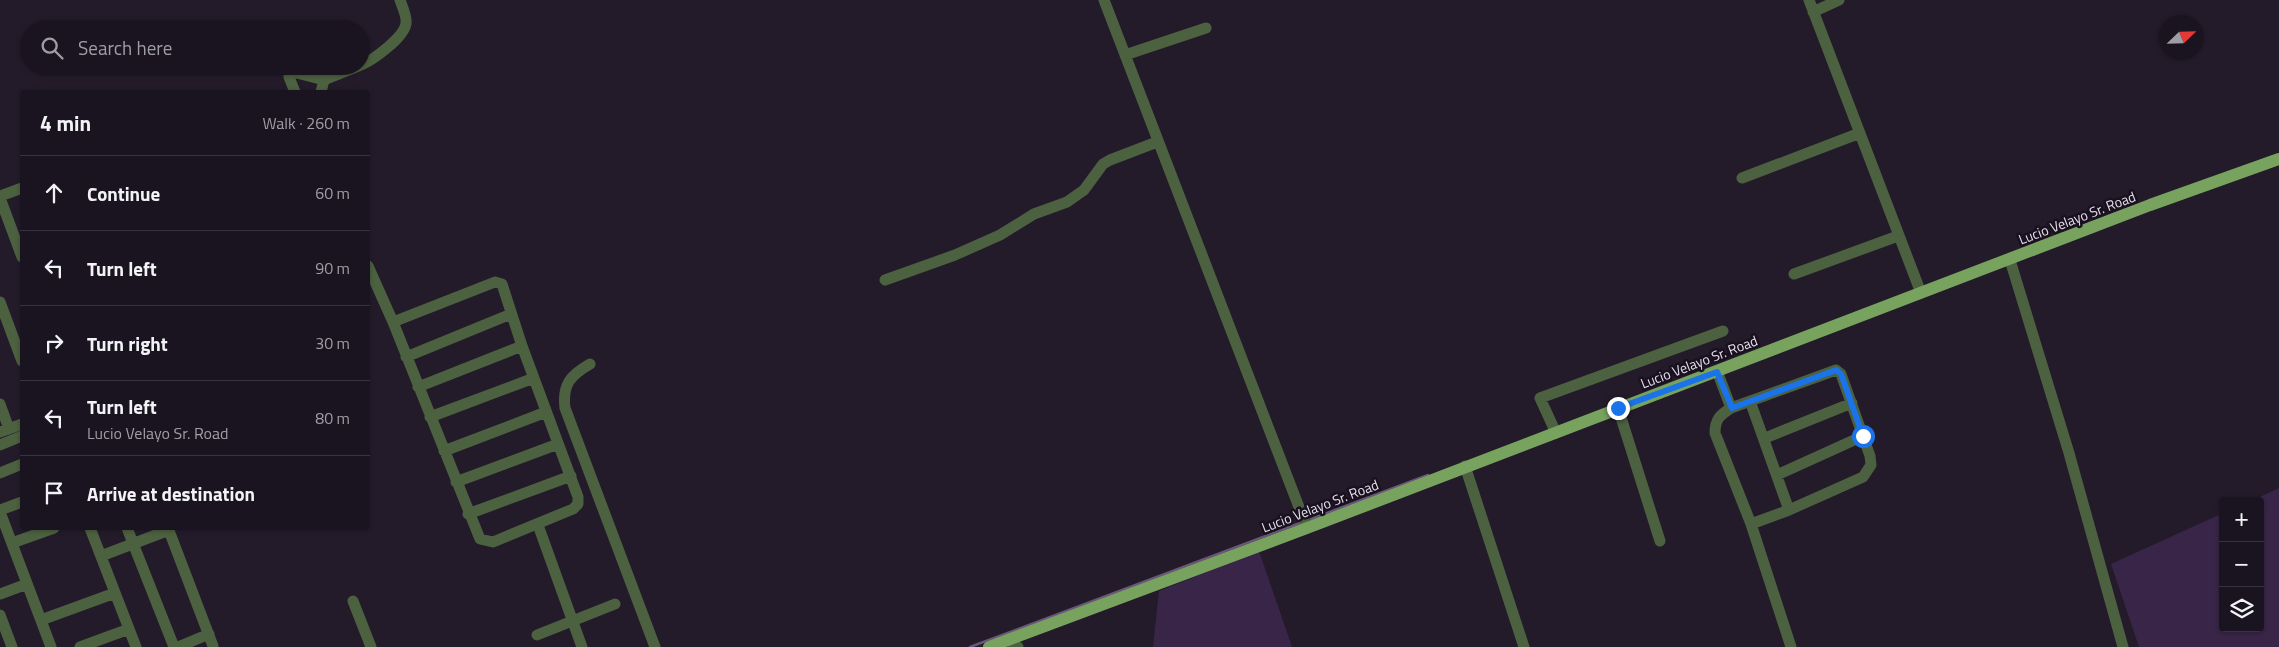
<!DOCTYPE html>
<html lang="en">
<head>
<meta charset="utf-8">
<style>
	body { margin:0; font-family:"Titillium Web",sans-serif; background:#231d29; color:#f1f3f6 }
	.controls { position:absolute; right:15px; bottom:15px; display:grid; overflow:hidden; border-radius:5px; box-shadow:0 1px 4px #0004 }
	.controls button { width:45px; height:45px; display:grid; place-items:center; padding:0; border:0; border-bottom:1px solid #38333e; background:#1a1420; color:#f1f3f6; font:25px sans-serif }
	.compass { position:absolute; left:2159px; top:15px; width:45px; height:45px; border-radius:50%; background:#1a1420; box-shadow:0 1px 4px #0004; rotate:67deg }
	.stop { position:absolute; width:15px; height:15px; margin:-11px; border:4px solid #1a73e8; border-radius:50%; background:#fff }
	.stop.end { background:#1a73e8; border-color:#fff; box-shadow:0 1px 5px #0008 }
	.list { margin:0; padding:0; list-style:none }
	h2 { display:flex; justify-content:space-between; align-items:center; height:65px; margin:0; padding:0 20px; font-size:21px }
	h2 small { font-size:16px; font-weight:400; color:#9f9ea5 }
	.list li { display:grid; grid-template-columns:32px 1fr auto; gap:15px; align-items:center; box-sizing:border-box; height:75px; padding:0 20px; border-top:1px solid #38333e }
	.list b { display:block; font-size:19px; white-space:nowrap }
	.list p { margin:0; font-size:16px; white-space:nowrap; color:#9f9ea5 }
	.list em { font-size:16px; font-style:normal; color:#9f9ea5 }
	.icon { flex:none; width:28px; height:28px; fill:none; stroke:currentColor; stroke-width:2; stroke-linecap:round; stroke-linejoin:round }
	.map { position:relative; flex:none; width:2279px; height:647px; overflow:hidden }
	.search { position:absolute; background:#1a1420; box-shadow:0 1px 4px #0004; left:20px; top:20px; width:350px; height:55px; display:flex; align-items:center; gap:12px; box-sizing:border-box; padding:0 18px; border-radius:28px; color:#9f9ea5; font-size:19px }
	.panel { position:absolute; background:#1a1420; box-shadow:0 1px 4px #0004; left:20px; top:90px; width:350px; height:440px; border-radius:5px }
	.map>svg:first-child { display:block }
	.green { fill:#392547 }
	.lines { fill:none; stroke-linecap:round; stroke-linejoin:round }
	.stream { stroke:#6a557b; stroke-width:2.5 }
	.minor { stroke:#4c6140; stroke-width:11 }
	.major { stroke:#78a35f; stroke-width:12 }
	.route { stroke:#1a73e8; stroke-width:6 }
	.labels { text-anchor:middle; stroke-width:5; stroke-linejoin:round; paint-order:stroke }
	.street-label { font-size:14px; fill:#e6e1eb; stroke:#1a1120 }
</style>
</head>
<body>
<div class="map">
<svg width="2279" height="647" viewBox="0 0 2279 647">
	<rect width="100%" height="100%" fill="#231b2a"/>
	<path class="green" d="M2279 488V647H2139L2111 564 2223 513V628H2260V501H2251Z
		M1259 551 1292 647H1153L1159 591Z"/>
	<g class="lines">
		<path class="stream" d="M1311 519 1428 475
			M970 647 1300 523"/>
		<path class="minor" d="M1104 0 1307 528
			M1809 0 1921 293
			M1813 12 1839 0
			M1125 55 1206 28
			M361 65C373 60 405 37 406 23 407 16 402 6 400 0
			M295 92 289 77 293 72 324 80
			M321 92 324 80 359 66
			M1742 178 1860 133
			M0 196 22 188
			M0 198 22 257
			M2010 260 2069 453 2123 647
			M368 266 393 322 480 539 493 542 573 509 578 504V497L522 346 502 284 495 282 393 322
			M1794 274 1898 236
			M885 280 955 255 1000 235 1034 214 1067 202 1084 190 1103 164 1110 160 1157 142
			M0 302 22 361
			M406 357 511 314
			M590 364C571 375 562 384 565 408L655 647
			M1717 371 1731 408C1720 415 1715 419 1715 433L1751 524 1791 647
			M418 387 522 346
			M1750 401 1789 510
			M0 404 9 429
			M1618 408 1660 541
			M1731 408 1836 370 1841 374 1870 456 1871 465 1863 477 1789 510 1751 524
			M430 417 534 378
			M0 432 22 424
			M1556 433 1540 398 1723 331
			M1765 438 1852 403
			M0 445 22 436
			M444 451 546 412
			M1465 466 1524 647
			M0 473 22 464
			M1777 475 1863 436
			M456 482 558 444
			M0 510 22 502
			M0 512 51 647
			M468 514 571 476
			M538 525 582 647
			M90 528 136 647
			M127 528 174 647
			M168 528 213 646
			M12 543 54 528
			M101 556 169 530
			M0 594 27 584
			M353 601 371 647
			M0 615 12 647
			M41 620 115 593
			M537 635 615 604
			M1008 640 1018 647
			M80 647 129 629
			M178 647 209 634"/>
		<path class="major" d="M989 647 1307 528 2150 205 2279 159"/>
	</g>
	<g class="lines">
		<path class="route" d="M1618 408 1717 372 1732 408 1836 370 1841 374 1863 436"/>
	</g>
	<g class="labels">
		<g class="street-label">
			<text transform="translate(2077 218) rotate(-21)" y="5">Lucio Velayo Sr. Road</text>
			<text transform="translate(1699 362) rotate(-21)" y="5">Lucio Velayo Sr. Road</text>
			<text transform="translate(1320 506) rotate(-21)" y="5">Lucio Velayo Sr. Road</text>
		</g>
	</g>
</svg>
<div class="controls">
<button>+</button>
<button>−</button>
<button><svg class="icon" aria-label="layers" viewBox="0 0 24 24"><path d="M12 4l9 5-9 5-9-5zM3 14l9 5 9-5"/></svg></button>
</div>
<svg class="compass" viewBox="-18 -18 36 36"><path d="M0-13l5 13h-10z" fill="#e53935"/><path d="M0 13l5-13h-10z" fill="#9f9ea5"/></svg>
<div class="stop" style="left:1863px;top:436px"></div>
<div class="stop end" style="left:1618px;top:408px"></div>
<div class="search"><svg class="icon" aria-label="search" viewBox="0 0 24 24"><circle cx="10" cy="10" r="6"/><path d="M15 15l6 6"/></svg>Search here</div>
<section class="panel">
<h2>4 min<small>Walk · 260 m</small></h2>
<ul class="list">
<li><svg class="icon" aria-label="ahead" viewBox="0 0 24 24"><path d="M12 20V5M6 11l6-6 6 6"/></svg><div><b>Continue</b></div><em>60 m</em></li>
<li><svg class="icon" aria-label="left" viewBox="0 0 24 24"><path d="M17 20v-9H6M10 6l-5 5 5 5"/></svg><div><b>Turn left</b></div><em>90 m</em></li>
<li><svg class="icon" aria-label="right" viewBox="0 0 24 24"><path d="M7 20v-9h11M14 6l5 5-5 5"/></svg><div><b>Turn right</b></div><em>30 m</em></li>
<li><svg class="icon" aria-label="left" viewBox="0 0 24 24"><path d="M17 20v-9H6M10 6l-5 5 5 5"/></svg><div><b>Turn left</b><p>Lucio Velayo Sr. Road</p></div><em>80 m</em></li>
<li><svg class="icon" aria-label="arrive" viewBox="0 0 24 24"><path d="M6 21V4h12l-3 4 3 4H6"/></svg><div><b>Arrive at destination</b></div></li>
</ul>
</section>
</div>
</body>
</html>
